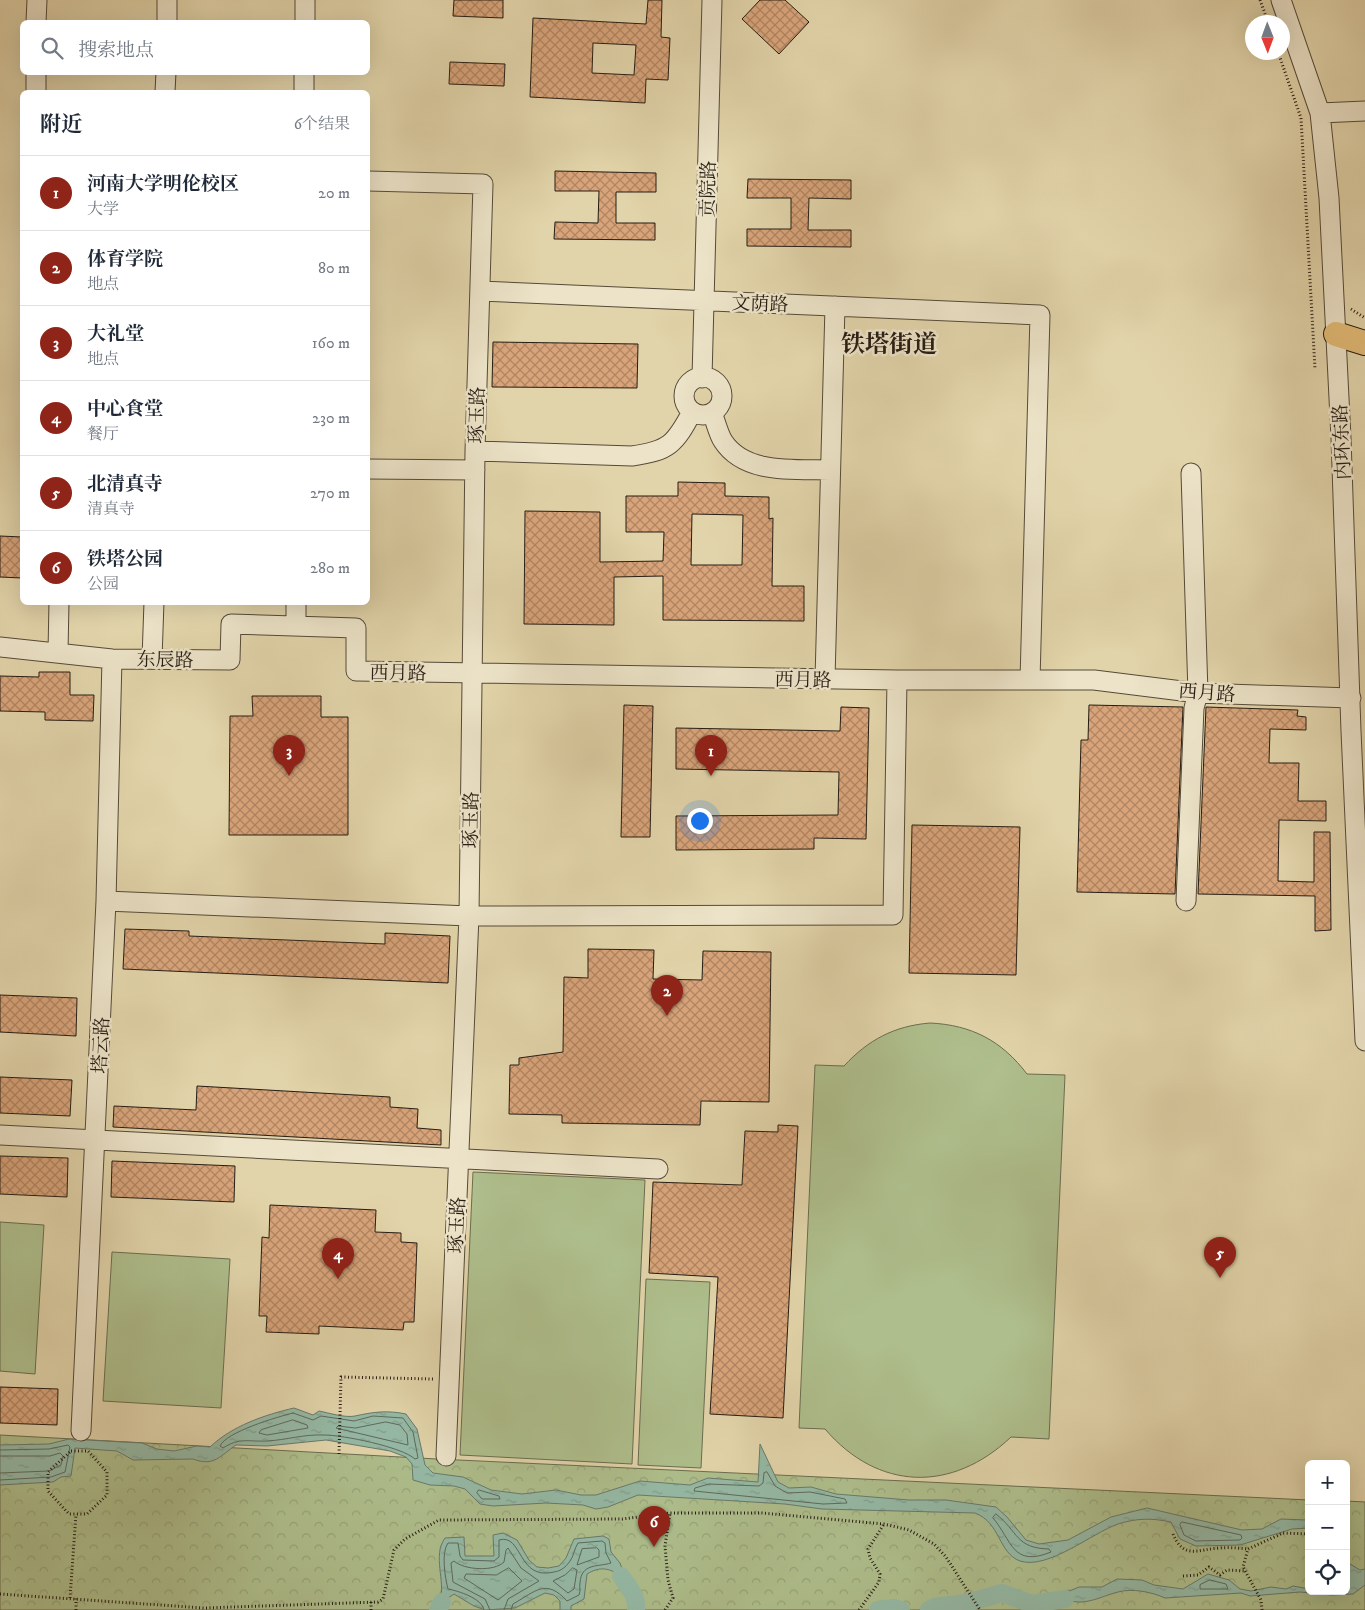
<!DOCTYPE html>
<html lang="zh">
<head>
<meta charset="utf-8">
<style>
	body { margin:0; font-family:"IM FELL DW Pica","Noto Serif SC",serif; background:#f6f6f7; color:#1f2937 }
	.controls { position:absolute; right:15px; bottom:15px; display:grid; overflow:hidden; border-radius:8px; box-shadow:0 5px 20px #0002 }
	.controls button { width:45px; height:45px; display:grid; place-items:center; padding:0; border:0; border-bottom:1px solid #e0e1e3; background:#fff; color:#1f2937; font:25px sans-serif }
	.compass { position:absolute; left:1245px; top:15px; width:45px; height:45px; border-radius:50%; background:#fff; box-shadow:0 5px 20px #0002; rotate:179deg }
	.you { position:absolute; left:699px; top:820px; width:18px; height:18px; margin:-12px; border:4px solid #fff; border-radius:50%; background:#1a73e8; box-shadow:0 0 0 8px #1a73e833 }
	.badge { display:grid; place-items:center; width:32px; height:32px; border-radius:50%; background:#8f2418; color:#fff; font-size:16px; font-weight:700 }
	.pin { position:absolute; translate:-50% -41px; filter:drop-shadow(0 1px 2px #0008) }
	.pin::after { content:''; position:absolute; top:26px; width:18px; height:15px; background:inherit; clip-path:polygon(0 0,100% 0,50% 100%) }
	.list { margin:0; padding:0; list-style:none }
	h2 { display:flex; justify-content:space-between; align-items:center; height:65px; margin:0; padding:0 20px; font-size:21px }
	h2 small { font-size:16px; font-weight:400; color:#747a83 }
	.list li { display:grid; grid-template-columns:32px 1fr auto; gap:15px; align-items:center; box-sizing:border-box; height:75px; padding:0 20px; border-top:1px solid #e0e1e3 }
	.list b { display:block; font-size:19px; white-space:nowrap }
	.list p { margin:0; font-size:16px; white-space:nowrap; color:#747a83 }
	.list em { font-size:16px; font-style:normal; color:#747a83 }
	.icon { flex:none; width:28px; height:28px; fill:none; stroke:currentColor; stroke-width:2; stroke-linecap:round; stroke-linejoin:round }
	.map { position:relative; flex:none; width:1365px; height:1610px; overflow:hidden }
	.search { position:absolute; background:#fff; box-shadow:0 5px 20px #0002; left:20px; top:20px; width:350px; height:55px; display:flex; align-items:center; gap:12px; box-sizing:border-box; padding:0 18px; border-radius:8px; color:#747a83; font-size:19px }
	.panel { position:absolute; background:#fff; box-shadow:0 5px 20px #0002; left:20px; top:90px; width:350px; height:515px; border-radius:8px }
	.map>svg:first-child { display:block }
	.park { fill:url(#park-crowns); stroke:#6a6d50 }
	.pitch { fill:#aebe8c; stroke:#6a6d50 }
	.water { fill:url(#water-ripples); stroke:#697a6b }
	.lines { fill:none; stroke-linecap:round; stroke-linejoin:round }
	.shore { stroke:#5e6a5c; stroke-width:1 }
	.canal { stroke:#95b9a5; stroke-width:18 }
	.building { fill:url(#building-cross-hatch); stroke:#261c13; fill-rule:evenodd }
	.minor-casing { stroke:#554a39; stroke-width:21 }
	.major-casing { stroke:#261c13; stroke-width:26 }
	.path { stroke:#261c13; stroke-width:3; stroke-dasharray:1 2.5; stroke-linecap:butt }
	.minor { stroke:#ece3c8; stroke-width:19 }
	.major { stroke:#e1ba75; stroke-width:24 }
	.labels { text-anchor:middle; stroke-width:5; stroke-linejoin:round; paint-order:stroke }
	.street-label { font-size:19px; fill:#261c13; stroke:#ece3c8 }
	.district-label { font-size:24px; font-weight:bold; fill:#261c13; stroke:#ece3c8 }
</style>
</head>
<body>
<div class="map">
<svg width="1365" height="1610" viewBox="0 0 1365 1610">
	<defs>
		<pattern id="park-crowns" width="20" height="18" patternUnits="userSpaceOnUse" patternTransform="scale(1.25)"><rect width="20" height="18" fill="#aebe8c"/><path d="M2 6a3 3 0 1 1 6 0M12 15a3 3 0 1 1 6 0" fill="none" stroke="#96a378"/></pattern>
		<pattern id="water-ripples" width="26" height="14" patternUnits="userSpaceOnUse" patternTransform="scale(1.25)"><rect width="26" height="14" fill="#95b9a5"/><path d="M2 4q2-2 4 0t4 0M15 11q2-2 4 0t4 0" fill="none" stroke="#809e8d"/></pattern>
		<pattern id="building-cross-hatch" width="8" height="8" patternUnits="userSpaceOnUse" patternTransform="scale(1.25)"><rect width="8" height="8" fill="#d9a47a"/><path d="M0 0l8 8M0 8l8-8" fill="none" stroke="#b08563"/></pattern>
	</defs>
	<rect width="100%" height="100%" fill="#e2d4aa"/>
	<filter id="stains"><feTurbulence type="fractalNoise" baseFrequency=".004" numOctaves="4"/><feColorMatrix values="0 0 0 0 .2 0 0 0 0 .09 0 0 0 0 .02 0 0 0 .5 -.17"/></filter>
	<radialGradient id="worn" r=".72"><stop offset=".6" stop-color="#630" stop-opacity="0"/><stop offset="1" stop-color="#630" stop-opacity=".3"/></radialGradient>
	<path class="park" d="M0 1435 437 1459 1309 1500V1591H1346V1501L1365 1502V1610H0Z"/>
	<path class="pitch" d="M930 1023C972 1025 1002 1041 1027 1074L1065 1075 1049 1439 1011 1437C952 1493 878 1491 825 1429L799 1428 815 1065 844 1066C868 1040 894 1026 930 1023Z
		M473 1172 645 1180 632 1464 460 1455Z
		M0 1222 44 1225 35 1374 0 1371Z
		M112 1252 230 1259 221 1408 103 1401Z
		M646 1279 710 1282 701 1468 638 1465Z"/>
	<path class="water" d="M294 1408 313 1415 319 1411C329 1413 345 1418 355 1416 373 1412 387 1410 406 1414L417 1429 425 1465 433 1473 463 1477 491 1490 522 1494 556 1490 581 1495H596L640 1481 690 1485 708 1478 758 1482 760 1444 778 1482 789 1488 811 1487 836 1494 909 1500H946L996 1507 1007 1517 1026 1540 1039 1544 1068 1540 1111 1517 1147 1508 1242 1530 1262 1529 1281 1519 1306 1520 1309 1521V1528L1292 1529 1240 1545 1196 1546 1180 1539 1171 1522C1152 1518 1137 1518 1118 1524 1092 1533 1048 1570 1020 1561 998 1553 1001 1523 975 1513L822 1509 785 1504 638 1495 608 1507 596 1509 583 1505 546 1503 493 1506 480 1504 465 1489 454 1486 430 1485 413 1480 412 1464 406 1457 390 1451 326 1440 267 1446 236 1445C220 1456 214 1467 193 1459L133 1460 117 1451 75 1448 71 1476 61 1477 53 1482 0 1485V1445L49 1444 69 1439 142 1443 157 1449 174 1451 197 1446 210 1447C232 1426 264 1415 294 1408Z
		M503 1533 517 1540 529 1560 537 1567 548 1568 559 1566 566 1558 574 1539 603 1536 609 1539 611 1552 620 1563 624 1574 621 1576C609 1568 600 1566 587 1574L584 1599 571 1606V1610H560V1601L554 1595 545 1593 515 1608 485 1610 474 1606 454 1594 442 1602 440 1600C446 1581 432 1556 445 1538L464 1537 465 1556H494L493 1535Z
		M1346 1556 1350 1564 1360 1570 1365 1569V1585L1353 1594 1332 1595 1300 1592 1250 1596 1241 1593 1165 1598C1152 1592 1132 1588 1118 1592 1099 1597 1084 1607 1065 1599L1067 1592 1079 1587H1102L1117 1579 1142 1580 1154 1585 1183 1589 1208 1574 1229 1580 1240 1589 1251 1591 1271 1587 1286 1589 1293 1586 1309 1589V1591H1346Z"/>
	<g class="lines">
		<path class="shore" d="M293 1413 313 1420 321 1416 354 1421 373 1416 403 1418 413 1432 418 1458 415 1459C402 1447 343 1435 324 1435 305 1434 286 1440 267 1441 249 1442 240 1437 223 1448L220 1446C226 1432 277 1417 293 1413Z
			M293 1420 307 1425 308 1428 267 1435 259 1433 261 1430Z
			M386 1422 400 1425 407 1434 408 1445 336 1428 338 1426 355 1428Z
			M0 1450 49 1449 68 1445 70 1447 65 1472 51 1477 0 1480
			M0 1456H50L60 1453 63 1456 61 1465 49 1471 0 1473
			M767 1472 775 1486 787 1493 810 1492 845 1499 847 1503 823 1504 694 1491 695 1488 709 1484 759 1486 763 1483 764 1473Z
			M479 1490 499 1496 500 1499H482L477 1493Z
			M996 1514C1019 1532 1015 1548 1049 1549L1051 1552C1012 1568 1012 1540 993 1518Z
			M1182 1522 1241 1535 1242 1538 1240 1540 1196 1541 1184 1535 1180 1525Z
			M597 1548 599 1550V1557L577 1565 582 1549Z
			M509 1568 522 1581 498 1600 464 1578 466 1574 496 1575Z
			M573 1568 577 1570 574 1589 568 1593 553 1581 565 1575Z
			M1210 1580 1226 1584 1228 1589H1200V1585Z
			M484 1610C482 1598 458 1591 448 1589 445 1578 441 1552 448 1543H458L460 1556 463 1560 494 1561 499 1557V1540C523 1533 517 1581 554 1572 561 1571 566 1567 570 1561 574 1556 574 1549 578 1543L602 1541 605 1543 606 1553 611 1563C598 1567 581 1563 580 1583 579 1588 581 1590 579 1595L567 1601C546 1578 536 1591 513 1604L511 1610
			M490 1610 485 1599 453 1582 451 1563 454 1561C464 1570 494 1572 504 1562L506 1550 508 1548 521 1568 539 1581 508 1599 504 1610"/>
		<path class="canal" d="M621 1576C628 1587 638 1596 636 1610
			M438 1610 442 1602
			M878 1610 894 1608 901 1610
			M929 1610 934 1607 967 1603 1002 1593 1032 1604 1065 1599"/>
	</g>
	<path class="building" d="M454 0H503V18L453 16Z
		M648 0H662L661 37 670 38 668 80 646 79 645 103 530 97 533 18 646 24ZM593 43 636 45 634 75 592 73Z
		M760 0H785L809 22 779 54 742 19Z
		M450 62 505 64 504 86 449 84Z
		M555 171 656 173V192H616V223H655V240L554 239 555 222 598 223 599 191H555Z
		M748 179 851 180V199L809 198 808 230H851V247L747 246V229H791V198H747Z
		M493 342 638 344 637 388 492 387Z
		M678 482 725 483V496L769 497V519L773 518 772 586H804V621L663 620V576L614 577V625L524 624 525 511 600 512V562L663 561 664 532H626V496H678ZM692 514 743 515 742 565H691Z
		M0 536 22 537V578L0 577Z
		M39 672H70V695H94L93 721 45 720V712L0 711V676L39 677Z
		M252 696H321V717H348V835H229L230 716H253Z
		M624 705 653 706 650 837H621Z
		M1089 705 1183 707 1175 894 1077 892 1081 740H1088Z
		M841 707 869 708 866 839 814 838V849L676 850V816L838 815 839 772 676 769V728L840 731Z
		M1206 707 1298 710 1297 716 1306 717V730L1270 729 1269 763H1299L1298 801H1326V821L1279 820 1278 881 1314 882V832H1330L1331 930 1315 931V896L1198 894Z
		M912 825 1020 827 1016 975 909 973Z
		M125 929 189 931V936L385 944V933L450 936 448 983 123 969Z
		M588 949 654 950 653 979 702 980 703 951 771 952 769 1102 701 1101 700 1125 562 1123V1115L509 1114 510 1065H519V1058L563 1052 564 977 588 978Z
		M0 995 77 998 76 1036 0 1032Z
		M0 1077 72 1080 70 1116 0 1113Z
		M197 1086 390 1097V1107L418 1109 417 1128 441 1130V1145L113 1127 114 1106 196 1110Z
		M778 1125 798 1126 783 1418 710 1414 718 1277 649 1273 653 1182 742 1185 745 1131 778 1132Z
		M0 1156 68 1158 67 1197 0 1194Z
		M112 1161 235 1166 234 1202 111 1197Z
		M270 1205 376 1210 375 1232 401 1233V1242L417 1243 414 1322H404L403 1330 319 1326V1334L266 1332 267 1316H259L262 1237 269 1238Z
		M0 1387 58 1389 57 1425 0 1423Z"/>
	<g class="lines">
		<defs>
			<path id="minor" d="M1281 0 1320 113 1329 198 1341 438 1351 731 1365 1041
				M36 22 37 0
				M167 22V0
				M305 22V0
				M36 92V72
				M165 92 166 72
				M304 92V72
				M1320 113 1365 111
				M368 181 483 184 475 451 469 916 446 1456
				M480 291 1040 315 1030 680
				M684 396a19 19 0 1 1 38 0a19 19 0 1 1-38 0Z
				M702 378 712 0
				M712 413C716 422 718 433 723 441 745 475 795 469 830 470
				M475 451 632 456C669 451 675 444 692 412
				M368 469 475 470
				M296 626V602
				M0 647 112 659 230 660 231 624 356 628V671L897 680H1094L1198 693 1351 698
				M58 652 59 602
				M152 659 154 602
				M825 679 835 306
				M106 901 469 916 893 915 897 680
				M1186 901 1194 708 1198 693 1191 473
				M0 1135 658 1169
				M81 1431 106 901 112 659"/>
			<path id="major" d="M1336 334 1365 343"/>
		</defs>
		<use href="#minor" class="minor-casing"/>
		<use href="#major" class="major-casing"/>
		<path class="path" d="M1260 0 1268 22
			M1278 52 1301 118 1315 369
			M1351 309 1365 318
			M71 1451H88L107 1472V1495L87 1514H69L48 1491V1472Z
			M339 1454 341 1377 433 1379
			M1173 1534C1184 1560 1198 1549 1220 1548 1229 1547 1238 1548 1248 1549
			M1183 1576 1198 1575 1209 1567 1220 1575 1227 1570 1245 1571
			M0 1594 204 1608 378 1602 383 1599 394 1550 405 1539 439 1520 622 1519 670 1513H762L884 1524 909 1530 934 1544 946 1557 980 1610
			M70 1598 76 1514
			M76 1610V1598
			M371 1610V1602
			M665 1610 673 1598 668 1580 665 1546 670 1513
			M859 1610 879 1582 880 1574 870 1558 868 1549 884 1524
			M1262 1610 1261 1600 1243 1567 1248 1549 1283 1533 1309 1534"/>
		<use href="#minor" class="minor"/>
		<use href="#major" class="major"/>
	</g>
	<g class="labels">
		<g class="street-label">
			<text transform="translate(707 189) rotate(-88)" y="7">贡院路</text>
			<text transform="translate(760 303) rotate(2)" y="7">文荫路</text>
			<text transform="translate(476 415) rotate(-88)" y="7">琢玉路</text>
			<text transform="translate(1341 442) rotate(-93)" y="7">内环东路</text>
			<text transform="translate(165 659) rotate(1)" y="7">东辰路</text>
			<text transform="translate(398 672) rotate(1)" y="7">西月路</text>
			<text transform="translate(803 679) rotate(1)" y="7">西月路</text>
			<text transform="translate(1207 692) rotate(4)" y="7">西月路</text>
			<text transform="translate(470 820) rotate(-89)" y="7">琢玉路</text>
			<text transform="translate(100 1045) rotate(-87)" y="7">塔云路</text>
			<text transform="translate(456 1225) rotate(-87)" y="7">琢玉路</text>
		</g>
		<g class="district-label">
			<text x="889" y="352">铁塔街道</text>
		</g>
	</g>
	<rect width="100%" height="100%" filter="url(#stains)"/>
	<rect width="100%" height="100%" fill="url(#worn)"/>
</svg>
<div class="controls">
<button>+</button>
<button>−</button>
<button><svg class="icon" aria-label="locate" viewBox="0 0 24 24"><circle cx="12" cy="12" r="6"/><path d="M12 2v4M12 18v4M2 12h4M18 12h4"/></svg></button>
</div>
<svg class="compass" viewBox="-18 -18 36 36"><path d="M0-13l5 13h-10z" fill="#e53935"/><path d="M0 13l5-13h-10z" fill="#747a83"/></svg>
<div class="you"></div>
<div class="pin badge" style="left:711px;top:776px">1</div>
<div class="pin badge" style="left:667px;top:1016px">2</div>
<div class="pin badge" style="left:289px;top:776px">3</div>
<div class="pin badge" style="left:338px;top:1279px">4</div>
<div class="pin badge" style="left:1220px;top:1278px">5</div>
<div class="pin badge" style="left:654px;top:1547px">6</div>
<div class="search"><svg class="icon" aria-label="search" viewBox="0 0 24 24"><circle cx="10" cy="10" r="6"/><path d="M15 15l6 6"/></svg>搜索地点</div>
<section class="panel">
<h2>附近<small>6个结果</small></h2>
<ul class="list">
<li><span class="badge">1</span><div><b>河南大学明伦校区</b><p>大学</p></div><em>20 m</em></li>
<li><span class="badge">2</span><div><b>体育学院</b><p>地点</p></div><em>80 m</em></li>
<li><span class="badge">3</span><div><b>大礼堂</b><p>地点</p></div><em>160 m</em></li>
<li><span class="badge">4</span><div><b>中心食堂</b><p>餐厅</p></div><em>230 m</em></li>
<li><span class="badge">5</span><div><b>北清真寺</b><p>清真寺</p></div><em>270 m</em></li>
<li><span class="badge">6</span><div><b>铁塔公园</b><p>公园</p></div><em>280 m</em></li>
</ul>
</section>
</div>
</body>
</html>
